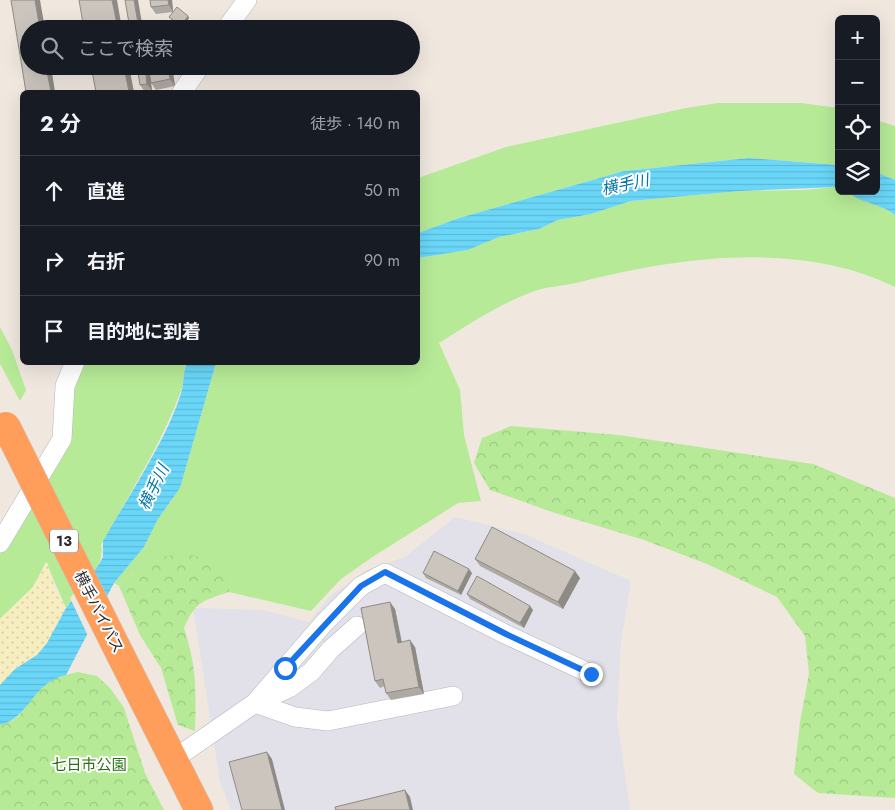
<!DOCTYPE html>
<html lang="ja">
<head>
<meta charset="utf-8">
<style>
	body { margin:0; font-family:Jost,"Noto Sans JP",sans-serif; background:#20242c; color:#f1f3f6 }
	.controls { position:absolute; right:15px; top:15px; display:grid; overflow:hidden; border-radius:8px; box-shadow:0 5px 20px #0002 }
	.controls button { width:45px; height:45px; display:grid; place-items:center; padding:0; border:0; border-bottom:1px solid #363941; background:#171b24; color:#f1f3f6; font:25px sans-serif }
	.stop { position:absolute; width:15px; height:15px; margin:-11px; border:4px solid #1a73e8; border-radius:50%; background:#fff }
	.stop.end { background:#1a73e8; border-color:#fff; box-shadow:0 1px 5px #0008 }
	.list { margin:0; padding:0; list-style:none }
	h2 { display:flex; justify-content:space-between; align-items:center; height:65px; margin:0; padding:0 20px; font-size:21px }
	h2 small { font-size:16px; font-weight:400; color:#9ea1a6 }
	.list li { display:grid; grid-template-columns:32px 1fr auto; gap:15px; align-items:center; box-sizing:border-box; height:70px; padding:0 20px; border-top:1px solid #363941 }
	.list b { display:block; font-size:19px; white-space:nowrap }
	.list em { font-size:16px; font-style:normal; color:#9ea1a6 }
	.icon { flex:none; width:28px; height:28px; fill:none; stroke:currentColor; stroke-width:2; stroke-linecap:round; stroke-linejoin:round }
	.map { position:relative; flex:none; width:895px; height:810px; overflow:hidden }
	.search { position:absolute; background:#171b24; box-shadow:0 5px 20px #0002; left:20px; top:20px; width:400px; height:55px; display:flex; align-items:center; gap:12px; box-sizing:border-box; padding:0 18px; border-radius:28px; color:#9ea1a6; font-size:19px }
	.panel { position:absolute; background:#171b24; box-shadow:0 5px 20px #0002; left:20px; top:90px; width:400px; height:275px; border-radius:8px }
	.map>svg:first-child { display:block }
	.industrial { fill:#e2e0e8 }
	.grass { fill:#b6ea97 }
	.forest { fill:url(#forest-crowns) }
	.sand { fill:url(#sand-dots) }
	.water { fill:url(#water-rules) }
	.pier { fill:#f0e8df }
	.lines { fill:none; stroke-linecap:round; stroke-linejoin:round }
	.minor-casing { stroke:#b3b6c2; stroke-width:20 }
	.highway-casing { stroke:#c8c8c8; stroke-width:29 }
	.minor { stroke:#fff; stroke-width:19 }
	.highway { stroke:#ff9e5b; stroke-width:28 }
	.highway-bridge-casing { stroke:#c8c8c8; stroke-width:29; stroke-linecap:butt }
	.highway-bridge { stroke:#ff9e5b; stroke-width:28 }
	.wall { fill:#afa9a3 }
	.shaded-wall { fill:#8e8a85 }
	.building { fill:#cbc5be; stroke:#8e8a85 }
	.route { stroke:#1a73e8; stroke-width:6 }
	.labels { text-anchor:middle; stroke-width:4; stroke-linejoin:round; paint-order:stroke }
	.shield { fill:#fff; stroke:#6c6c6c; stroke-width:1 }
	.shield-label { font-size:14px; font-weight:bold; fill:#2d2d2d }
	.street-label { font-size:15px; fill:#2d2d2d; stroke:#fff }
	.park-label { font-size:15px; fill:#2a7314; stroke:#fff }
	.water-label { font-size:16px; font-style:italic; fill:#0176ad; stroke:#fff }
</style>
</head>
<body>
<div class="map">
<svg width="895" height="810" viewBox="0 0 895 810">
	<defs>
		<pattern id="forest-crowns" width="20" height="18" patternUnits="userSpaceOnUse" patternTransform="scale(1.25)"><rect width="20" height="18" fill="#b6ea97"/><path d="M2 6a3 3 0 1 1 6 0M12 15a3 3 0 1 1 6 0" fill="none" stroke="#9dc982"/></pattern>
		<pattern id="sand-dots" width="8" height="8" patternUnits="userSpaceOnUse" patternTransform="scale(1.25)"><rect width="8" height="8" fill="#f6edc0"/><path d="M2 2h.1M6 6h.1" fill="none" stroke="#d3cca5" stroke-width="1.8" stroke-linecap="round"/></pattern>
		<pattern id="water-rules" width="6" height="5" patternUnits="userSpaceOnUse" patternTransform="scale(1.25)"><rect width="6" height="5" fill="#6ad7f9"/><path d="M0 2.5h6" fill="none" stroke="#5cb9d6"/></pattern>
	</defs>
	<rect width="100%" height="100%" fill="#f0e8df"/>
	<path class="industrial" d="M455 517 524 534 631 581 621 642 617 718 630 810H231L220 782 193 608 263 610 309 622 330 596 367 570 405 557Z"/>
	<path class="grass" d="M718 103H801L839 108V165L749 158 624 171 459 218 418 233V178L506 147 686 108Z
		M876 120 895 126V180L876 172Z
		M838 187 839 191C849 191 886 208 895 215V287C800 240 679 257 580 282 565 286 549 286 535 291 501 303 469 324 439 343L460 390 464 435 481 501 458 503 371 558 341 579 311 611 229 592 231 579 133 572 119 586 114 583 144 547 158 519 180 488 216 363 418 362V258L468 250 499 237 539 229 558 220 591 214 631 201 740 191 803 190Z
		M0 327 12 350 26 390 20 401 0 364Z
		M75 363H187C183 373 184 385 179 396 159 448 128 496 101 545 106 570 79 589 66 608L46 562 33 587 0 619V543L62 439Z"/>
	<path class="forest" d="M511 426 619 435 813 464 895 498V798L818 793 794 774 800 722 809 674 805 636 777 597 707 564 644 540 555 513 490 490 474 463 482 438Z
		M186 553 214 562 231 579 229 592C202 601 196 601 184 628 197 669 196 689 195 731L178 725 161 668 140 635 119 586 133 572 153 558Z
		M78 672 97 676 110 688 124 708 145 773 164 810H0V725C24 720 26 701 42 687 52 677 65 675 78 672Z"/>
	<path class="sand" d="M47 562 55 588 66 608C59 624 51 643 37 655 24 665 12 673 0 685V619L33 587Z"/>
	<path class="water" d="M749 158 839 165V187L740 191 631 201 591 214 558 220 539 229 499 237 468 250 418 258V233L459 218 624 171Z
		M876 172 895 180V215C880 203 859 203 847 191H876Z
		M187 363H216L180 488 158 519 144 547 114 583 66 675C31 683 30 718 0 725V685L15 669 37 655 47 643 66 608 98 566 103 557V541C127 498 167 440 181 393 184 383 183 372 187 363Z"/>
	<path class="pier" d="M90 575 107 600 88 636 70 598Z"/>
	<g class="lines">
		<defs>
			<path id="minor" d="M226 29 247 0
				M182 92 200 66
				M0 543 62 439 65 386 75 362
				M261 701 289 688 311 672 331 649 357 626
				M255 703 295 717 328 721 453 696
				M174 759 255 703 324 623 361 586 385 573 505 634 591 674"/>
			<path id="highway" d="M121 656 199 810"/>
		</defs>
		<use href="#minor" class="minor-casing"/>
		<use href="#highway" class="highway-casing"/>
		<use href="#minor" class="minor"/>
		<use href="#highway" class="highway"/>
		<defs>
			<path id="highway-bridge" d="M6 426 121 656"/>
		</defs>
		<use href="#highway-bridge" class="highway-bridge-casing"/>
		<use href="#highway-bridge" class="highway-bridge"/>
	</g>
	<path class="wall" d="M150 0H172L173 11 188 16 189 18 183 28 171 19 169 17 173 12 156 14 151 7Z
		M137 66H172L175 86 156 90 151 83 152 91 145 92 140 85Z
		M475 559 580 578 563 609 480 566Z
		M423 573H472L461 595 426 578Z
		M467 594 533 610 524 628 470 599Z
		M395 609 402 642 415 647 424 694 391 700 386 693 385 686 380 688 375 681Z"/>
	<path class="shaded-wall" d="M35 0H40L45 29H40Z
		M112 0H117L122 29H118Z
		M134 0H138L143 29H139Z
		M168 0H172L173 12 169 5Z
		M188 16 189 18 183 28V29H182L181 26Z
		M46 66H51L55 92H51Z
		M124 66H129L134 92H129Z
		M145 66H149L152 91 147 84Z
		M168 66H172L175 86 170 79Z
		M469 569 472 573 461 595 458 591Z
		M575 571 580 578 563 609 558 602Z
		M390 602 395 609 403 650 398 643Z
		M530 606 533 610 524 628 520 623Z
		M410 640 415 647 424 694 419 687Z
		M267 752 272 759 285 810H282Z
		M405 790 410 797 413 810H410Z"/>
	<path class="building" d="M11 0H35L40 29H29V66H46L51 92H26Z
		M79 0H112L118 29H84Z
		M125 0H134L139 29H130Z
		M150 0H168L169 5 151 7Z
		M177 7 188 16 181 26 169 17Z
		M167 24 168 29H139Z
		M182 26V29H173V28Z
		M91 66H124L129 92H96Z
		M137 66H145L147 84 140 85Z
		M148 66H168L170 79 151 83Z
		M492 527 575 571 558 602 475 559Z
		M434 551 469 569 458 591 423 573Z
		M477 576 530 606 520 623 467 594Z
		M390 602 398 643 410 640 419 687 386 693 383 679 375 681 361 608Z
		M267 752 282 810H242L229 762Z
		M405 790 410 810H336L335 807Z"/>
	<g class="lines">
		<path class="route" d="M285 668 361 586 385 572 506 634 591 674"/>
	</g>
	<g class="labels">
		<rect class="shield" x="50" y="529.5" width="28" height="23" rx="4"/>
		<g class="shield-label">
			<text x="64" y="546">13</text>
		</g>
		<g class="street-label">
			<text transform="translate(99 612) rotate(63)" y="5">横手バイパス</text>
		</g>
		<g class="park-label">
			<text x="89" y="770">七日市公園</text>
		</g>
		<g class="water-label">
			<text transform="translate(625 184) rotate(-12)" y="6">横手川</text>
			<text transform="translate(153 487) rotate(-64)" y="6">横手川</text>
		</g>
	</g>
</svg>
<div class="controls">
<button>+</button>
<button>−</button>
<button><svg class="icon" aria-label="locate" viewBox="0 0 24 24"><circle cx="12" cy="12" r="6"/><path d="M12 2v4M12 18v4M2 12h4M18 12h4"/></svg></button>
<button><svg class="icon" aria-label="layers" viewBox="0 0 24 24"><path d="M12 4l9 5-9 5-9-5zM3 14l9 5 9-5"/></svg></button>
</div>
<div class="stop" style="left:285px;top:668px"></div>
<div class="stop end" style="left:591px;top:674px"></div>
<div class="search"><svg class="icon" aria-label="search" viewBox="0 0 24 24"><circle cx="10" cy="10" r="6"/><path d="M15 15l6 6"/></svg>ここで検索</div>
<section class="panel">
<h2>2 分<small>徒歩 · 140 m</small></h2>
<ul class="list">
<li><svg class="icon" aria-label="ahead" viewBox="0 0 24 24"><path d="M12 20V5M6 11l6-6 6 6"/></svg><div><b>直進</b></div><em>50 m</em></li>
<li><svg class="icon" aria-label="right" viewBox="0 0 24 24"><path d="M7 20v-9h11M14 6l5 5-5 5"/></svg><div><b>右折</b></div><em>90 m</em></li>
<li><svg class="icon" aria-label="arrive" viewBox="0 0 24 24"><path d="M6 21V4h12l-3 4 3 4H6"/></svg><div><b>目的地に到着</b></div></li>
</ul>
</section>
</div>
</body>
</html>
